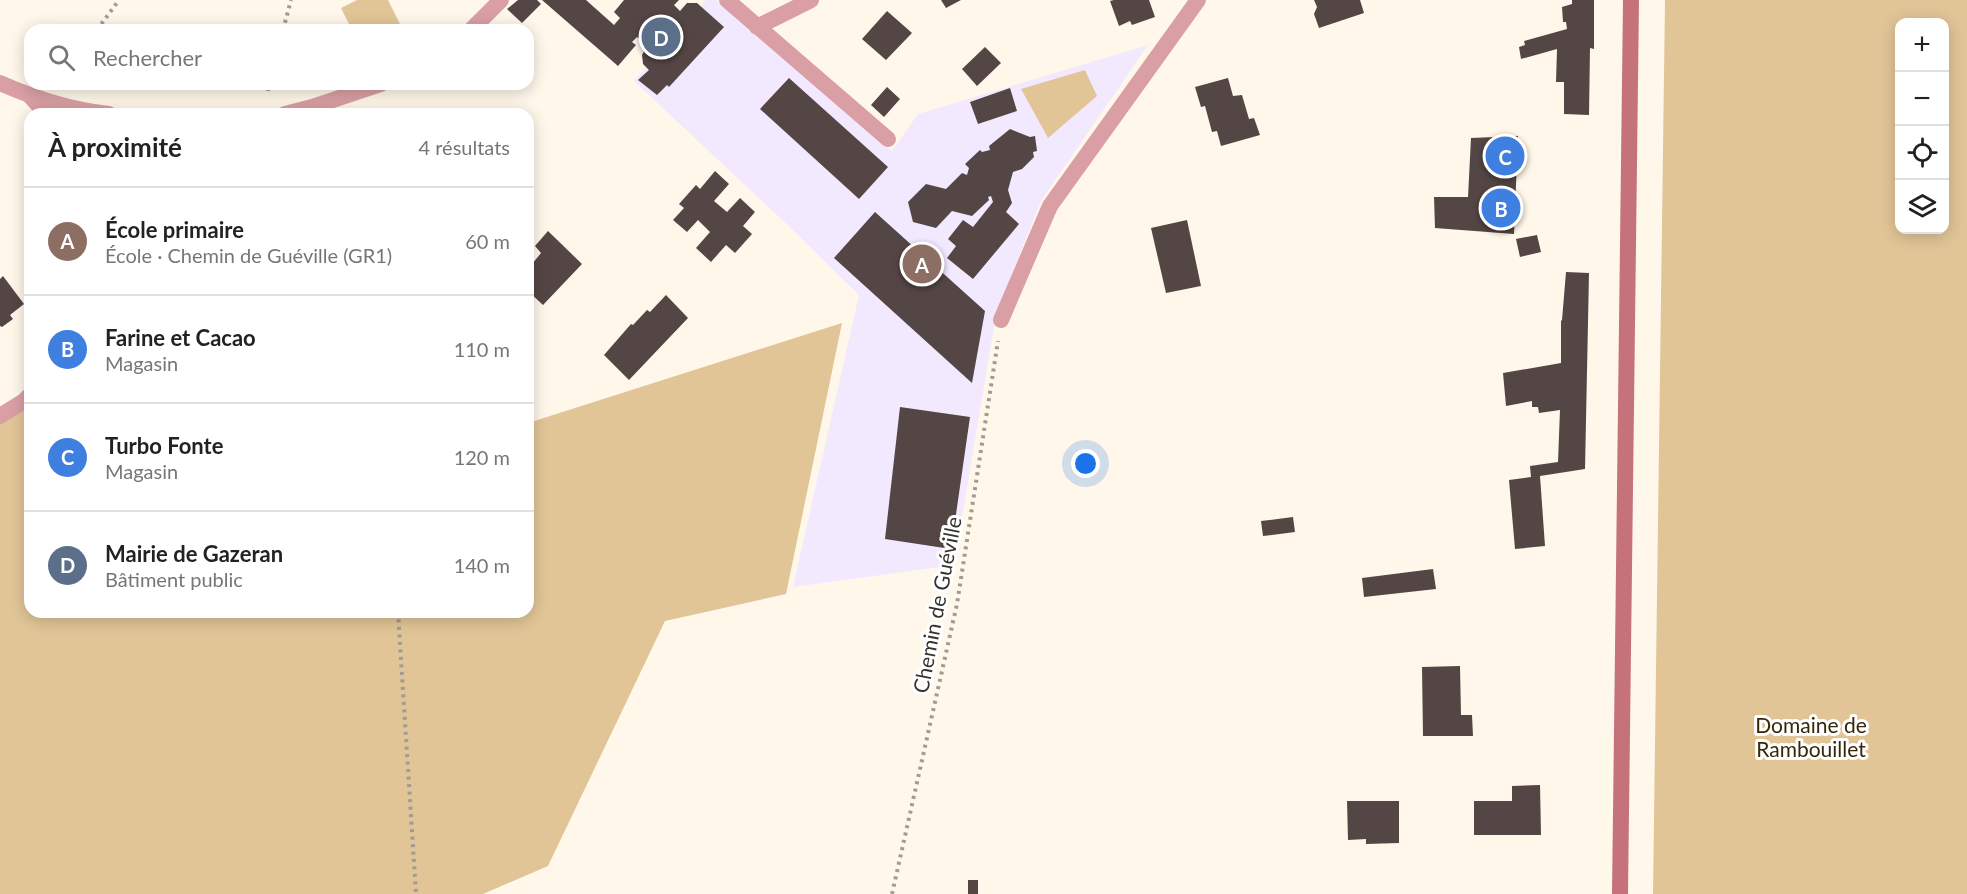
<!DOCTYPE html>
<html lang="fr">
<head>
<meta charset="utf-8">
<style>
	body { margin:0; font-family:Lato,sans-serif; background:#f2f2f2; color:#222 }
	.controls { position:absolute; right:18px; top:18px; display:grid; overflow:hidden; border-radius:12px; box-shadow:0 3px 15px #0003 }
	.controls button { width:54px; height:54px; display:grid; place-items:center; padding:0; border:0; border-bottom:2px solid #e0e0e0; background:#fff; color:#222; font:30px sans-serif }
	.you { position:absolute; left:1086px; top:464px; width:21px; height:21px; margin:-15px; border:4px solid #fff; border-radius:50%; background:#1a73e8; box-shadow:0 0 0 9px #1a73e833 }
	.badge { display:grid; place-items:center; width:39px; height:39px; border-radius:50%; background:#0b68b5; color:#fff; font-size:20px; font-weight:700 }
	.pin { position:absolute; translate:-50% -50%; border:3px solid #fff; box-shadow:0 2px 6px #0006 }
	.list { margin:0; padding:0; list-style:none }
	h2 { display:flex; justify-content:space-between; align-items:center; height:78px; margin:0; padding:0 24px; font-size:26px }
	h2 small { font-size:20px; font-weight:400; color:#767676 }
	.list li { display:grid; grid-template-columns:39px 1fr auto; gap:18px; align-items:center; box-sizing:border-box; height:108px; padding:0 24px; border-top:2px solid #e0e0e0 }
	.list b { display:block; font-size:22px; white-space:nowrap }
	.list p { margin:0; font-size:20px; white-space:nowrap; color:#767676 }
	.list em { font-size:20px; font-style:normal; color:#767676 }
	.icon { flex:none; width:33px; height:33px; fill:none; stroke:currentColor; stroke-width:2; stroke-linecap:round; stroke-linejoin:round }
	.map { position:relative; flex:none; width:1967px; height:894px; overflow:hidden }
	.search { position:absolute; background:#fff; box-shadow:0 3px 15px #0003; left:24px; top:24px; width:510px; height:66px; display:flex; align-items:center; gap:15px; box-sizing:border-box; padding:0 21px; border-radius:18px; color:#767676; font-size:22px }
	.panel { position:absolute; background:#fff; box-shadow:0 3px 15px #0003; left:24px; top:108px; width:510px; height:510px; border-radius:18px }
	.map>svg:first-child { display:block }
	.education { fill:#f2e9ff }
	.green { fill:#e1c597; fill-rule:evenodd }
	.building { fill:#544645 }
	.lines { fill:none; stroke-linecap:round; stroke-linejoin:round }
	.path { stroke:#a19c92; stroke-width:4; stroke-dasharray:3 4.5; stroke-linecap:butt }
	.minor { stroke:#d99fa4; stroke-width:16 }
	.tertiary { stroke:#d99fa4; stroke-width:16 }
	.secondary { stroke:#c5727b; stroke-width:16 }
	.labels { text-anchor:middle; stroke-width:6; stroke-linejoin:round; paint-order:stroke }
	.street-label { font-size:21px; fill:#36332e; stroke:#fff }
	.park-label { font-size:21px; fill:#372709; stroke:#fff }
</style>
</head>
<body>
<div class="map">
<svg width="1967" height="894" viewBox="0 0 1967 894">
	<rect width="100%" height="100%" fill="#fff7ea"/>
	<path class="education" d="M706 0H716L892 151 918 114 1148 45 1041 201 996 314 954 565 793 587 859 295 795 232 634 81Z"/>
	<path class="green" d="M357 0H388L402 28 398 30H352L341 8Z
		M1665 0H1967V894H1653ZM1944 22V230H1900V22Z
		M1085 70 1097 96 1048 138 1021 89Z
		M842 323 786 594 665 621 548 866 483 894H0V422L30 394V612H528V423Z"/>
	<path class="building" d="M518 0H537L541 4 522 23 507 9Z
		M542 0H586L614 25 620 18 614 12 624 0H679L674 5 680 11 687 3H697L724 27 669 87 667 85 657 95 638 80 649 70 643 64 642 55 647 46 637 37 632 42 636 45 618 66Z
		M941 0H961L946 8Z
		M1114 0H1149L1155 17 1132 25 1130 21 1119 26 1110 1Z
		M1314 0H1360L1364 13 1319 28 1314 14 1317 7Z
		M1572 0H1594V49L1590 48 1589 115 1564 114V82H1556L1557 49 1521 59 1519 47 1525 45 1524 41 1567 29 1566 22H1563L1562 7 1572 4Z
		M887 11 912 33 886 60 862 39Z
		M985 47 1001 63 977 86 962 69Z
		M789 78 888 167 859 199 760 109Z
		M1228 78 1233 96 1242 95 1249 119 1254 118 1260 135 1221 146 1217 131 1212 132 1205 106 1201 107 1195 87Z
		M887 87 900 99 884 117 871 105Z
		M1010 88 1017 111 978 124 970 102Z
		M1010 129 1030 137 1035 136 1037 151 1033 152 1034 157 1022 169 1013 172 1008 190 1012 203 1006 212 1019 224 973 279 947 258 956 246 948 239 963 220 973 227 993 202 991 196 988 197 989 200 972 216 952 211 936 228 913 222 908 202 926 184 946 189 962 173 967 175 969 168 965 164 980 150 982 152 990 150 989 146Z
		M1518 136 1514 234 1435 228 1434 197H1468L1471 138Z
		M715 171 729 184 714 201 727 212 740 198 755 212 743 226 752 234 735 253 726 245 711 262 696 248 710 232 698 220 687 232 673 220 684 208 679 204 696 185 700 189Z
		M875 212 985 311 972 383 834 258Z
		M1187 220 1201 286 1166 293 1151 228Z
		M548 231 582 264 543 305 528 291V269L541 253 535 246Z
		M1537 235 1541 252 1520 257 1516 239Z
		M1566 272 1589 273 1585 469 1540 476 1545 546 1515 549 1509 480 1531 477 1530 466 1558 462 1560 410 1539 413 1538 407H1532V401L1506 406 1503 373 1561 363V321L1562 320Z
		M3 276 24 304 10 315 13 319 2 327 0 326V279Z
		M666 295 688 318 629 380 604 355 631 324 633 325 647 310 650 312Z
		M900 407 970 417 951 549 885 539Z
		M1293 517 1295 532 1263 536 1261 521Z
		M1433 569 1436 589 1364 597 1362 578Z
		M1460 666 1461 715H1472L1473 736H1423L1422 667Z
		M1540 785 1541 835H1474V801H1512V786Z
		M1347 801H1399V843L1366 844V839L1348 840Z
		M968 880H978V894H968Z"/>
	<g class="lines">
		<path class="path" d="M97 30 119 0
			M283 30 291 0
			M268 91 269 84
			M398 612 416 894
			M892 894 957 604 998 341"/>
		<path class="minor" d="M727 0 888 139
			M757 27 811 0
			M30 96 46 114
			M1001 320 1050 206 1198 0
			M0 416 24 401 30 395"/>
		<path class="tertiary" d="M471 30 501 0
			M0 83C34 98 72 110 109 114
			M285 114 312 107 381 84"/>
		<path class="secondary" d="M1620 894 1631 0"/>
	</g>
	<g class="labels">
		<g class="street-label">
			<text transform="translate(938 605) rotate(-79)" y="7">Chemin de Guéville</text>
		</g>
		<g class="park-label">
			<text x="1811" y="733">Domaine de<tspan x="1811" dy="24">Rambouillet</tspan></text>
		</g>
	</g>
</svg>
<div class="controls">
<button>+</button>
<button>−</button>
<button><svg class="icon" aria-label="locate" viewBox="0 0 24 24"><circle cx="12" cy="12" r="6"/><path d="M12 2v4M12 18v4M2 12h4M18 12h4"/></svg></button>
<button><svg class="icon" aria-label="layers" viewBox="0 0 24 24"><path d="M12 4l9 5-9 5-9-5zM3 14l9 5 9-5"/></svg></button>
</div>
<div class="you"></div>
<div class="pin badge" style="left:922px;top:264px;background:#8d6e63">A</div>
<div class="pin badge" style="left:1501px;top:208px;background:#3f7fe0">B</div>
<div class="pin badge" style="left:1505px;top:156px;background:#3f7fe0">C</div>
<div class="pin badge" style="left:661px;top:37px;background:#5c6f8a">D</div>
<div class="search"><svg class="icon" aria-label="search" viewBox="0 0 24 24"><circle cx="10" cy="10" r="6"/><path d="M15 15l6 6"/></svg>Rechercher</div>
<section class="panel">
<h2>À proximité<small>4 résultats</small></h2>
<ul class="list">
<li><span class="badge" style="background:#8d6e63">A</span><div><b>École primaire</b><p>École · Chemin de Guéville (GR1)</p></div><em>60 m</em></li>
<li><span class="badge" style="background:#3f7fe0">B</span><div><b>Farine et Cacao</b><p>Magasin</p></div><em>110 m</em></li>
<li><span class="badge" style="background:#3f7fe0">C</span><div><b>Turbo Fonte</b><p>Magasin</p></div><em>120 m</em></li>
<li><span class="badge" style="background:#5c6f8a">D</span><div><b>Mairie de Gazeran</b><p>Bâtiment public</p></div><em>140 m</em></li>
</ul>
</section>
</div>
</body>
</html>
